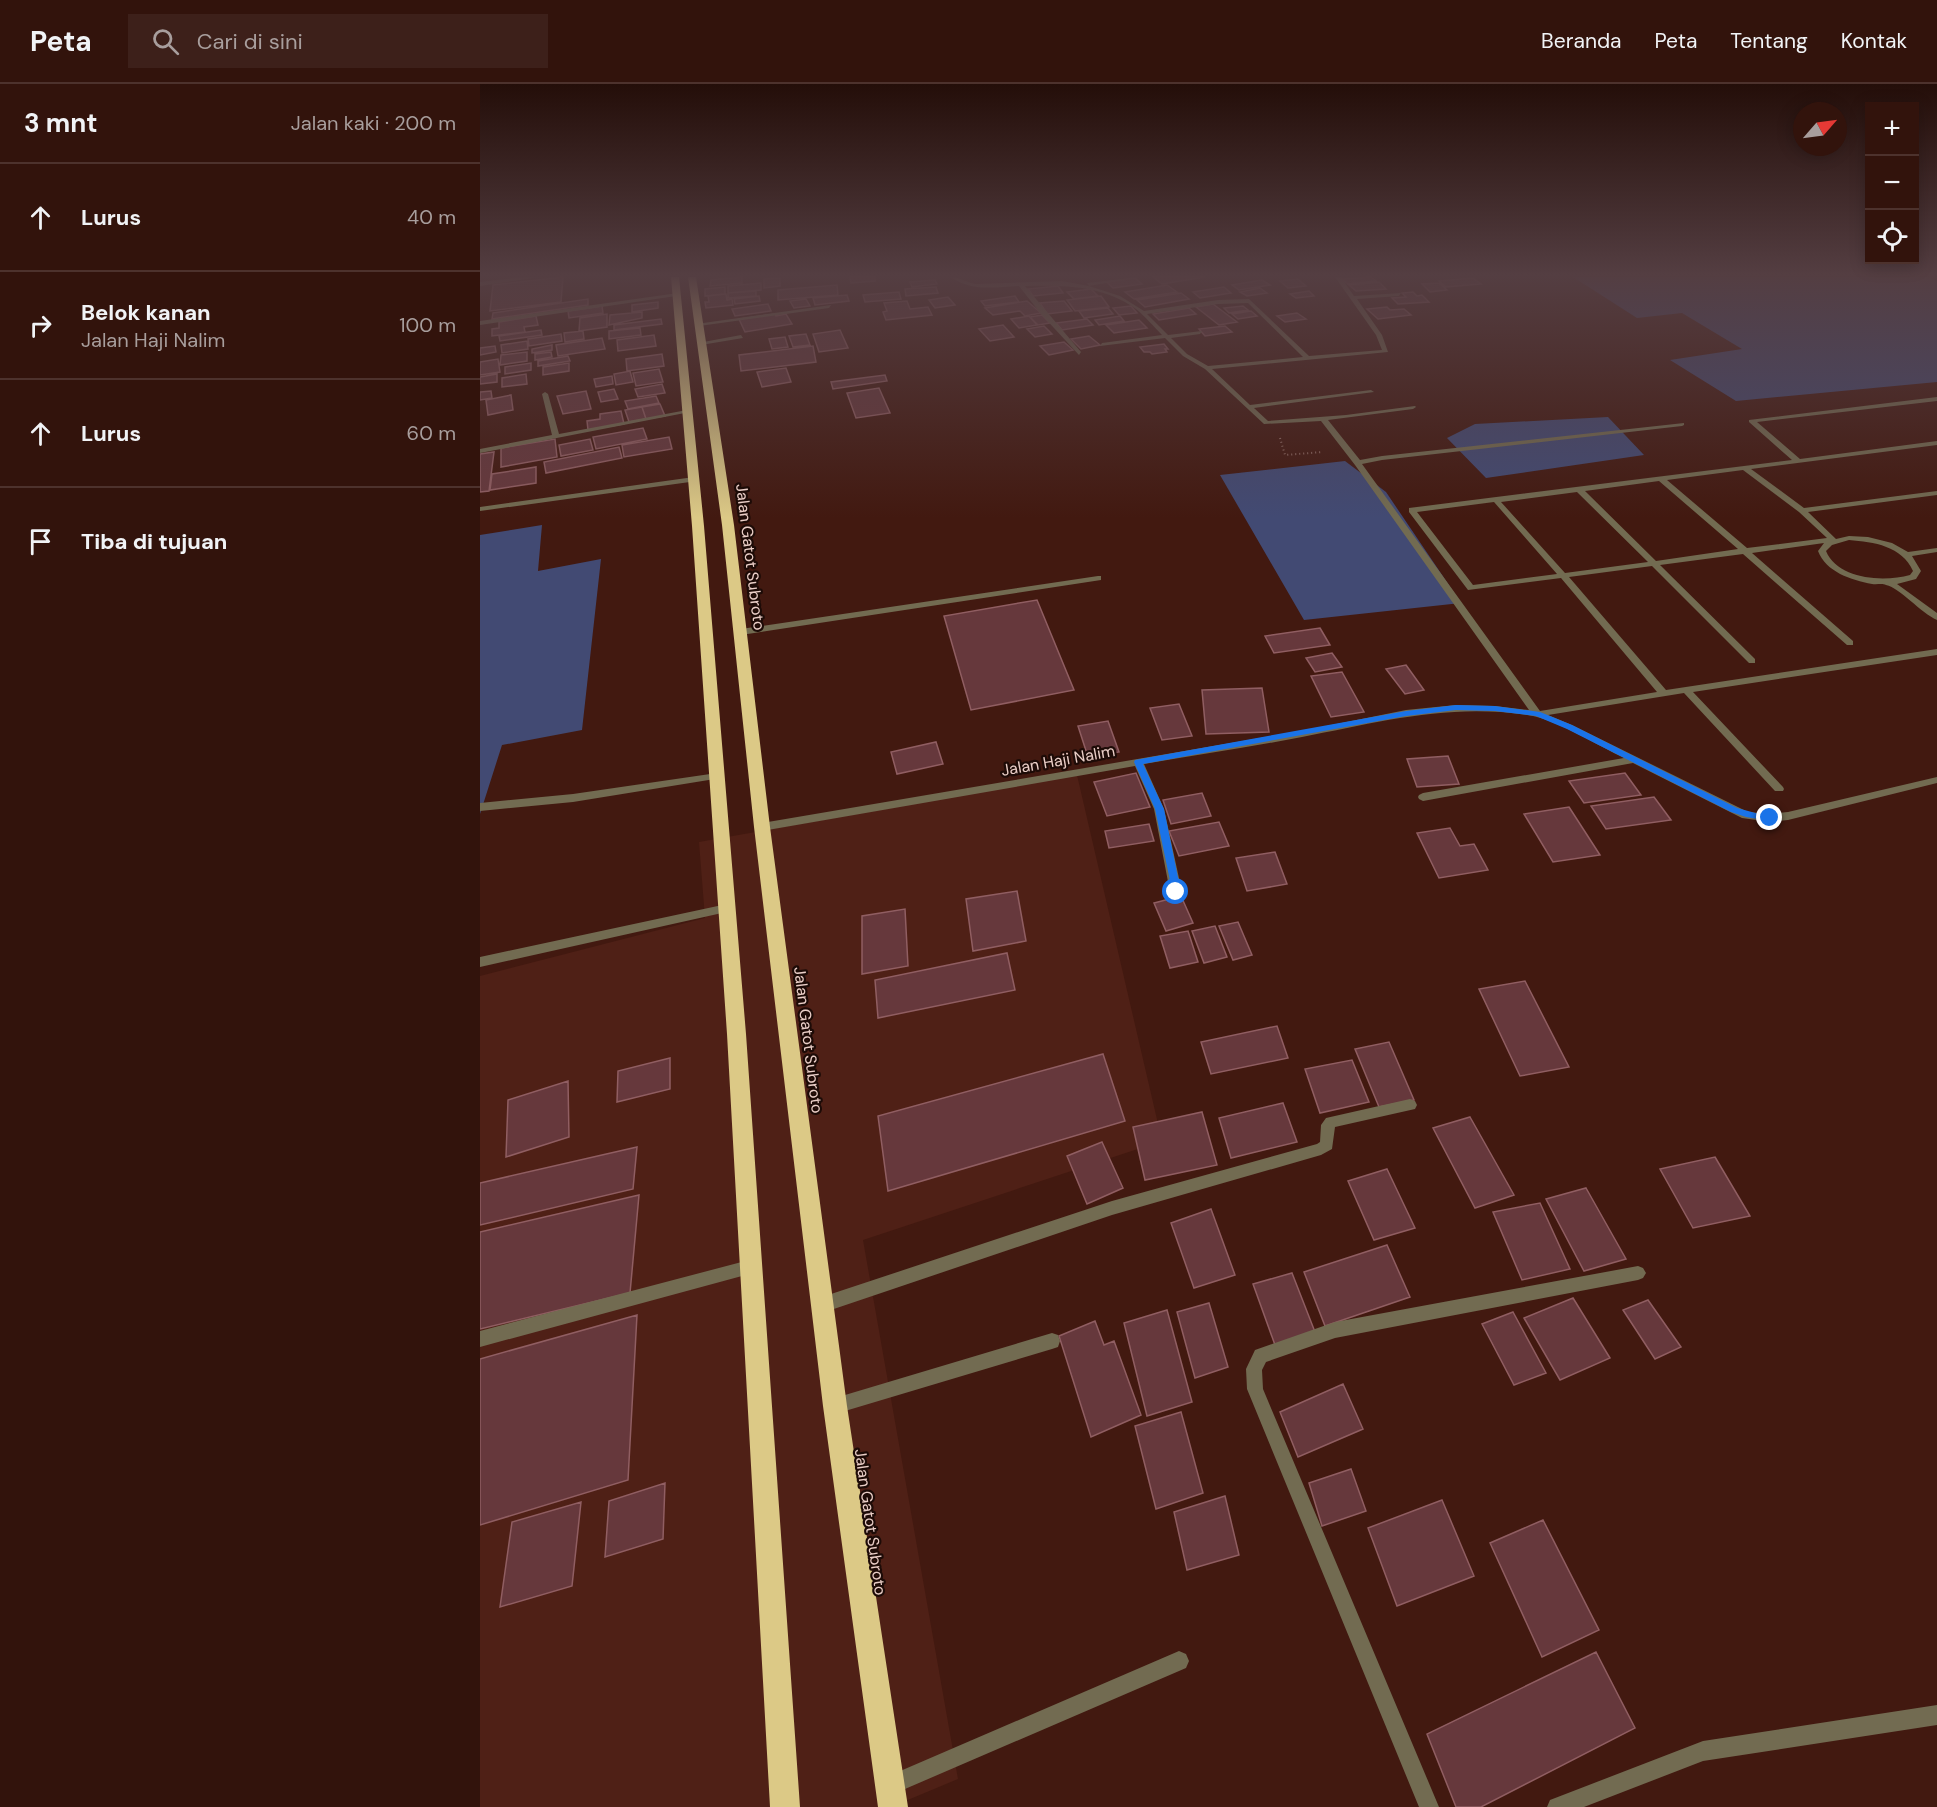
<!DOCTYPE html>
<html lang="id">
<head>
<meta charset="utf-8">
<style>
	body { margin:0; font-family:"DM Sans",sans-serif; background:#3d201a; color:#f1f3f6 }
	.controls { position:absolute; right:18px; top:18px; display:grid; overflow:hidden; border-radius:0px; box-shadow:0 3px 15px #0003 }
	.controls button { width:54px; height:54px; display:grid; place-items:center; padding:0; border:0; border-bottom:2px solid #4d322d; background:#32130c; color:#f1f3f6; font:30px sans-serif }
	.compass { position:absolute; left:1313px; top:18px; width:54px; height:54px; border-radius:50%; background:#32130c; box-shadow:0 3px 15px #0003; rotate:62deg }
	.stop { position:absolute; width:18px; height:18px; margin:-14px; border:4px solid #1a73e8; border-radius:50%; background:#fff }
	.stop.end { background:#1a73e8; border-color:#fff; box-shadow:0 2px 6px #0008 }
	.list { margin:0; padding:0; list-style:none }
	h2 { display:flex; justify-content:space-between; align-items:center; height:78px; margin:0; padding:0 24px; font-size:26px }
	h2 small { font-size:20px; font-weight:400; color:#a89e9d }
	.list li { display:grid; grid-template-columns:39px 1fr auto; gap:18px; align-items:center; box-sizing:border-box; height:108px; padding:0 24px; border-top:2px solid #4d322d }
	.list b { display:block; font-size:22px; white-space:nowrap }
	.list p { margin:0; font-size:20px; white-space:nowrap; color:#a89e9d }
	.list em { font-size:20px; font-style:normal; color:#a89e9d }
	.icon { flex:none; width:33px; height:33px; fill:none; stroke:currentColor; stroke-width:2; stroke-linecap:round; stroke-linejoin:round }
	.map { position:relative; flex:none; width:1457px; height:1723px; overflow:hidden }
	header { display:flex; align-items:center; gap:36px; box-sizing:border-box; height:84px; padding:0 30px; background:#32130c; border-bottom:2px solid #4d322d }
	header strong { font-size:28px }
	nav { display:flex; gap:33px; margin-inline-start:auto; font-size:21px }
	.search { width:420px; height:54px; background:#3d201a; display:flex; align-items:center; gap:15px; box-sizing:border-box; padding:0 21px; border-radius:0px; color:#a89e9d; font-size:22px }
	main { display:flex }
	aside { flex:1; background:#32130c }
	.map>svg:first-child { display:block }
	.built { fill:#4f2016 }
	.green { fill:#424a73 }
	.building { fill:#66383c; stroke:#905e62; stroke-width:1.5 }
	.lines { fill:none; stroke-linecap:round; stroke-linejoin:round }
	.path { stroke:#916e66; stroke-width:2; stroke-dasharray:1 3; stroke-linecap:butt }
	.lane { fill:#726b51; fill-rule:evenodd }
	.street { fill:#726b51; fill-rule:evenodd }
	.highway { fill:#dcc986; fill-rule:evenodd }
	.route { fill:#1a73e8 }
	.labels { text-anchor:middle; stroke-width:4.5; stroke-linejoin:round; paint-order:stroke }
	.street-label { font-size:16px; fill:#eacec7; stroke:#1d0b07 }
</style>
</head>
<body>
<header>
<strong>Peta</strong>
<div class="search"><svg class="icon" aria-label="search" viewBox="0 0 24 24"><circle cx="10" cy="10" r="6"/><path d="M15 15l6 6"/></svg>Cari di sini</div>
<nav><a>Beranda</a><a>Peta</a><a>Tentang</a><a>Kontak</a></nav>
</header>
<main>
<aside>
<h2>3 mnt<small>Jalan kaki · 200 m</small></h2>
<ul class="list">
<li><svg class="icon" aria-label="ahead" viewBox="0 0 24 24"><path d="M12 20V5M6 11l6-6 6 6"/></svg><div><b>Lurus</b></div><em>40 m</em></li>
<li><svg class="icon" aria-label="right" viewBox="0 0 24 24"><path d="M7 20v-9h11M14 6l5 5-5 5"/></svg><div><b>Belok kanan</b><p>Jalan Haji Nalim</p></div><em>100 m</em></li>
<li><svg class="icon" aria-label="ahead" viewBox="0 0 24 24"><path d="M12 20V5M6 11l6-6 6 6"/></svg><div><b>Lurus</b></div><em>60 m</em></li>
<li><svg class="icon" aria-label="arrive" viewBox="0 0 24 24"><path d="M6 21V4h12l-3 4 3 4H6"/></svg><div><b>Tiba di tujuan</b></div></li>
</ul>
</aside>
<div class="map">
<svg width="1457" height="1723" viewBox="0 0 1457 1723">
	<rect width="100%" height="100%" fill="#421910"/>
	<path class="built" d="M597 691 682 1057 383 1156 478 1695 411 1723H0V892L225 834 219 758Z"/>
	<path class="green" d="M1093 193H1448L1457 197V298L1256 317 1190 276 1262 265 1202 229 1157 234Z
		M1128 333 1164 371 1006 394 967 354 995 340Z
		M865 377 906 408 981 519 824 536 740 391Z
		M62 441 58 487 121 475 102 646 22 661 0 730V451Z"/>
	<path class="building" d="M83 193 81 218 10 227 13 201Z
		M262 193V199L230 202 231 196Z
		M370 193H395V197L371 199Z
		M673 193H725L682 200Z
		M891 193 896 197 868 200 862 195Z
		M300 194V202L284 204V195Z
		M655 194 662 200 633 204 627 198Z
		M993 194 1001 200 966 203 959 197Z
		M818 195 826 202 808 204 800 197Z
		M455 196 457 200 432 203 430 198Z
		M782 196 790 201 759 206 752 201Z
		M899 198 906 205 876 207 869 201Z
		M281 199V206L248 209V202Z
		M959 199 967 206 950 208 942 200Z
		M357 201 358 211 298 216V206Z
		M687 201 697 208 654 215 645 208Z
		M578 202 583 209 553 212 548 205Z
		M245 203V210L225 212V205Z
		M456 203 458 209 426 212 425 205Z
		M744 203 751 209 720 214 713 208Z
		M780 204 787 209 767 212 760 208Z
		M611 205 618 212 594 215 587 208Z
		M276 207V212L248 214V209Z
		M829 207 834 212 816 214 810 210Z
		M419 208 421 215 385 218 383 211Z
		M933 208 937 212 942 211 949 218 918 220 912 214 926 213 922 209Z
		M701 209 709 215 665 223 657 216Z
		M246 210 247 216 252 215 253 221 226 224 225 218H229L228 212Z
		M367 211 369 217 335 221 333 214Z
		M279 212 280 217 255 220 254 215Z
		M535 212 539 218 505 222 501 217Z
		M621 212 629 223 595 227 587 216Z
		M468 213 475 221 455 224 449 216Z
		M108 215V221L12 235 13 229Z
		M326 215 330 222 314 224 310 217Z
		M427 217 430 225 448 223 452 231 406 236 403 228 407 227 404 219Z
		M547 217 561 229 545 232 540 227 513 231 505 224Z
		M584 217 592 227 567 230 560 219Z
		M178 218V224L152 228V221Z
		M288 220 291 227 255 232 252 225Z
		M733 220 757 238 739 241 716 223Z
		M122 222 123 229 89 234 88 227Z
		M651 222 657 229 639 231 633 224Z
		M763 222 768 226 749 229 744 224Z
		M907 223 910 226 924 225 931 231 898 235 887 225Z
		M628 224 633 230 604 234 599 227Z
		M709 224 716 230 679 236 673 230Z
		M771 227 777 232 758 235 752 230Z
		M162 228V234L129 241 130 231Z
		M817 229 826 235 805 238 797 232Z
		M127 230V243L99 247 100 234Z
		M295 230 296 232 306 230 312 240 265 248 259 235Z
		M562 231 570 239 558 241 550 233Z
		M56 232 58 241 44 243 45 248 12 252V245L19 244V238Z
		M549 232 557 241 539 244 531 235Z
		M640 232 644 237 619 241 615 236Z
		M181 235 182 240 134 246V241Z
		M607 235 613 241 582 246 576 239Z
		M659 236 667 244 634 249 626 241Z
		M523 241 534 253 510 257 499 245Z
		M564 242 572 250 555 253 547 245Z
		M745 242 752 248 725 252 719 245Z
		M160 244 161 251 129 255V247Z
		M61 246 62 251 20 257 19 252Z
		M360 246 368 264 339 268 333 250Z
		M103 247 104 255 85 258 84 249Z
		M81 250 82 257 49 262 48 255Z
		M326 250 330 261 313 263 309 252Z
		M174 251 176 262 138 267 137 256Z
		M609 252 620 261 601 265 591 255Z
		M305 253 308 263 292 265 289 255Z
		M122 254 125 265 78 272 76 261Z
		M47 257 48 265 22 269 21 261Z
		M584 258 593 266 569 271 560 262Z
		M684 260 688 265H685L687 268 672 270 670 268H664L660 263Z
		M72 261V266L52 269V265Z
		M15 262 16 268 0 271V264Z
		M333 262 336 278 261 287 259 271Z
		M47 268V277L20 281 21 271Z
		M71 268 72 273 55 276V270Z
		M182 270 184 282 147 287 146 275Z
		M88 272 90 277 58 282V277Z
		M18 275 20 288 0 291V278Z
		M51 279V286L25 290V283Z
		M89 279V287L63 291V283Z
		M306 284 311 298 282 303 277 288Z
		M179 285 183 298 156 302 153 289Z
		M150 287 153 298 136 301 134 290Z
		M17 290V298L0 300V293Z
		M46 290 47 300 22 303V294Z
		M405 291 407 297 353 305 351 298Z
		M132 292 133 300 116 303 114 295Z
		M182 300 185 309 158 313 155 305Z
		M399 304 410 329 376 334 367 309Z
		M134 305 138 315 121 318 118 308Z
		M11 307 12 314 0 316V308Z
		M106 307 111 325 83 330 77 312Z
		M31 311 33 326 8 331 6 316Z
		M176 312 179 319 148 325 145 317Z
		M180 320 185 332 166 335 162 323Z
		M162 323 166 335 149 338 145 326Z
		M141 327 144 340 108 346 107 337 120 335V330Z
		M163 344 167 355 116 365 113 353Z
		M189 353 192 365 144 373 142 361Z
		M75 355 77 373 21 383V364Z
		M110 355 113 366 81 372 79 361Z
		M139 363 142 374 66 389 64 378Z
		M14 368 9 407 0 408V370Z
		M56 383V399L10 406 12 390Z
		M557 516 594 606 491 626 464 532Z
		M840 544 850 561 794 569 785 552Z
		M852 569 862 583 835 588 826 574Z
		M926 581 944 606 925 610 906 585Z
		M862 588 884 628 851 633 831 592Z
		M782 604 789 648 726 650 722 606Z
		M699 620 712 652 682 656 670 624Z
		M628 637 639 668 608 673 598 642Z
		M456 658 463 680 417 690 411 668Z
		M968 672 979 700 937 703 927 675Z
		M656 689 670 723 627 732 614 698Z
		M1145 689 1161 711 1104 719 1089 697Z
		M722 709 731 732 691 740 683 716Z
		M1174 713 1191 736 1126 745 1111 722Z
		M1089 723 1120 771 1073 778 1044 730Z
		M739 738 749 762 699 772 689 747Z
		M669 740 674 757 629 764 625 747Z
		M970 744 980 762 994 760 1008 786 959 794 937 749Z
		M795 768 807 800 767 807 756 774Z
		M537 807 546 857 493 867 486 815Z
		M701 812 713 839 686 847 674 819Z
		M425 825 428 882 382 890V832Z
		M758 838 772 871 753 876 739 842Z
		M735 842 747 873 724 879 712 847Z
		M708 847 718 878 690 884 680 852Z
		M527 869 535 906 398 934 395 896Z
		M1045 897 1089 983 1040 992 999 905Z
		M797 942 808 974 731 990 721 958Z
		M909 958 934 1016 899 1023 875 965Z
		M623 970 645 1037 408 1107 398 1032Z
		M190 974V1005L137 1018 138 987Z
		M872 976 889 1018 840 1029 825 985Z
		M88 997 89 1053 26 1073 28 1016Z
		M803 1019 817 1058 751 1074 739 1034Z
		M722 1028 737 1081 665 1096 653 1043Z
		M990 1033 1034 1111 995 1124 953 1044Z
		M622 1058 643 1104 607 1120 587 1072Z
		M157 1063 153 1105 0 1141V1099Z
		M1235 1073 1270 1132 1213 1144 1180 1085Z
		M907 1085 935 1144 894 1156 868 1097Z
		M1106 1104 1146 1175 1104 1187 1066 1115Z
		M159 1111 150 1209 0 1245V1148Z
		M1060 1119 1090 1185 1042 1196 1013 1128Z
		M731 1125 755 1191 714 1204 691 1139Z
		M907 1161 930 1213 845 1242 824 1188Z
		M812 1189 835 1248 795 1261 773 1200Z
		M1093 1214 1130 1274 1080 1296 1044 1234Z
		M1168 1216 1201 1263 1175 1275 1143 1226Z
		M729 1219 748 1283 715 1294 697 1228Z
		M687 1226 712 1318 667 1332 644 1239Z
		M1033 1228 1066 1289 1034 1301 1002 1240Z
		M157 1231 148 1396 0 1441V1275Z
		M615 1237 624 1261 634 1257 661 1331 611 1353 579 1252Z
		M863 1300 883 1345 818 1373 800 1328Z
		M701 1328 723 1409 676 1425 655 1342Z
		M871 1385 886 1427 842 1442 829 1399Z
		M185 1399 183 1455 125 1473 129 1417Z
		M745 1412 759 1471 707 1486 694 1428Z
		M962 1416 994 1492 917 1522 888 1444Z
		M101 1418 92 1502 20 1523 32 1438Z
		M1063 1436 1119 1546 1062 1573 1010 1459Z
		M1116 1568 1155 1644 1001 1723H976L947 1650Z"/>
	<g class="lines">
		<path class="path" d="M800 354 805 371 843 368"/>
		<path class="lane" d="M618 492H621V496L261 551 257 548 261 545Z
			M237 689 242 692 241 694 93 718 0 727V719L93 710Z"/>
		<path class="street" d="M44 193H60L0 202V198Z
			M471 193C480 193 487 199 496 200L582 197 609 202 607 199 659 193 609 202 640 212 664 227 738 216 769 215 829 272 902 266 896 251 855 193H861L874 212 921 209 919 212 877 215 902 251 908 268 732 285 770 321 891 306 894 308 774 324 788 337 866 331 935 322 936 323 933 325 848 336 880 376 902 372 1204 339V341L1202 342 902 376 882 380 1060 627 1177 608 1081 494 988 506 929 428V424L1312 376 1269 338V336L1457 313V317L1277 338 1320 375 1457 357V361L1271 385 1324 424 1457 407V411L1328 428 1356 455 1369 452 1388 453 1412 459 1428 468 1457 464V468L1432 472 1441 487 1436 495 1417 500 1457 529V536C1441 529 1420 504 1406 501 1402 499 1397 501 1392 500 1371 496 1346 488 1338 467L1344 459 1272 469 1373 557V561H1367L1263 470 1180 481 1275 575V579H1269L1172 482 1089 493 1186 606 1457 565V571L1213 608 1303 703 1304 705 1303 707H1295L1204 609 1068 631 1092 641 1268 728 1290 730 1308 728 1457 693V699L1308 736 1290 738 1262 734 1153 679 943 717 939 715 938 713 939 711 943 709 1144 674C1119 662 1078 637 1053 632 972 618 900 638 822 653 770 663 717 671 664 680L684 725 702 808 696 812 690 808 674 725 655 682 282 747 278 746 277 743 278 740 282 739 822 647 926 626 976 621 1015 622 1049 626 875 381 841 337 784 340 725 285 703 272 685 254 620 262 622 259 682 251C674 243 665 232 656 225 623 201 583 201 545 202L601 268 599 271 561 230 539 202C516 203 491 208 471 193ZM768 219 823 273 728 282 707 270 691 254 720 250 722 247 688 251 667 230 738 220ZM1263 386 1319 428 1347 454 1267 464 1187 396ZM1179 397 1258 465 1176 477 1105 407ZM1097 408 1168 478 1085 489 1021 418ZM1014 418 1077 490 993 501 937 428ZM1369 456C1394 458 1422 462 1433 487L1430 491C1404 498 1358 496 1346 467L1352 461Z
			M198 209 196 212 0 241V237Z
			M351 221 349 224 219 242 216 240Z
			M261 251 263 254 221 261 218 259Z
			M65 308 68 310 79 350 207 326 210 328 0 369V365L72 351 62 310Z
			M214 393H217V397L0 427V423Z
			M247 820 253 824 251 827 0 883V873Z
			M930 1015 935 1017 937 1021 935 1025 855 1043 852 1065 841 1071 632 1131 342 1229 336 1227 334 1221 336 1215 342 1213 632 1117 837 1060 840 1058 841 1041 846 1034Z
			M273 1175 278 1177 281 1182 278 1187 273 1189 0 1263V1247Z
			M1158 1182 1163 1184 1166 1189 1163 1194 1158 1196 855 1254 786 1278 782 1286 783 1305 959 1723H939L767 1305 766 1285 775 1266 855 1238Z
			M572 1249 578 1251 580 1257 578 1263 572 1265 355 1330 349 1328 347 1322 349 1316 355 1314Z
			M699 1567 706 1570 709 1577 706 1584 411 1711 404 1708 401 1701 404 1694Z
			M1457 1621V1641L1223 1677 1104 1723H1067L1070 1716 1223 1657Z"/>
		<path class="highway" d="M191 193H199L224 442 266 950 320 1723H290L247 950 212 442Z
			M208 193H216L254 441 290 743 367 1322 428 1723H398L343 1322 274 743 242 441Z"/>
	</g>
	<linearGradient id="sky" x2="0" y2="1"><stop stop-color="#240e09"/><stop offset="0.44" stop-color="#543e42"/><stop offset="1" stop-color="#543e42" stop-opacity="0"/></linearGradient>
	<rect width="1457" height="434" fill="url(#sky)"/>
	<path class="route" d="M976 621 1015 622 1060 628 1092 641 1257 724 1294 734 1290 737 1266 733 1251 728 1087 645 1056 632 1015 627 976 626 926 632 663 680 684 725 701 808 699 811H693L675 725 654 678 655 676 926 627Z"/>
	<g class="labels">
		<g class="street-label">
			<text transform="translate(271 473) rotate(83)" y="6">Jalan Gatot Subroto</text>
			<text transform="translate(578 676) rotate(-10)" y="6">Jalan Haji Nalim</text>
			<text transform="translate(329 956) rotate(83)" y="6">Jalan Gatot Subroto</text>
			<text transform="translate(391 1438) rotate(82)" y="6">Jalan Gatot Subroto</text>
		</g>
	</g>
</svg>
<div class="controls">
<button>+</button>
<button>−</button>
<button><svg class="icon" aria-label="locate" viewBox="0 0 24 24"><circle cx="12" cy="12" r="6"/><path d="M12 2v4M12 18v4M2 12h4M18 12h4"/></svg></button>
</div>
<svg class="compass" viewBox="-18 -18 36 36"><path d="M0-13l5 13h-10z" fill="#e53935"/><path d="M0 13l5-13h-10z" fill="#a89e9d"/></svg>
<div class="stop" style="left:696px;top:808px"></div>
<div class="stop end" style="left:1290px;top:734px"></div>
</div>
</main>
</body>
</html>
